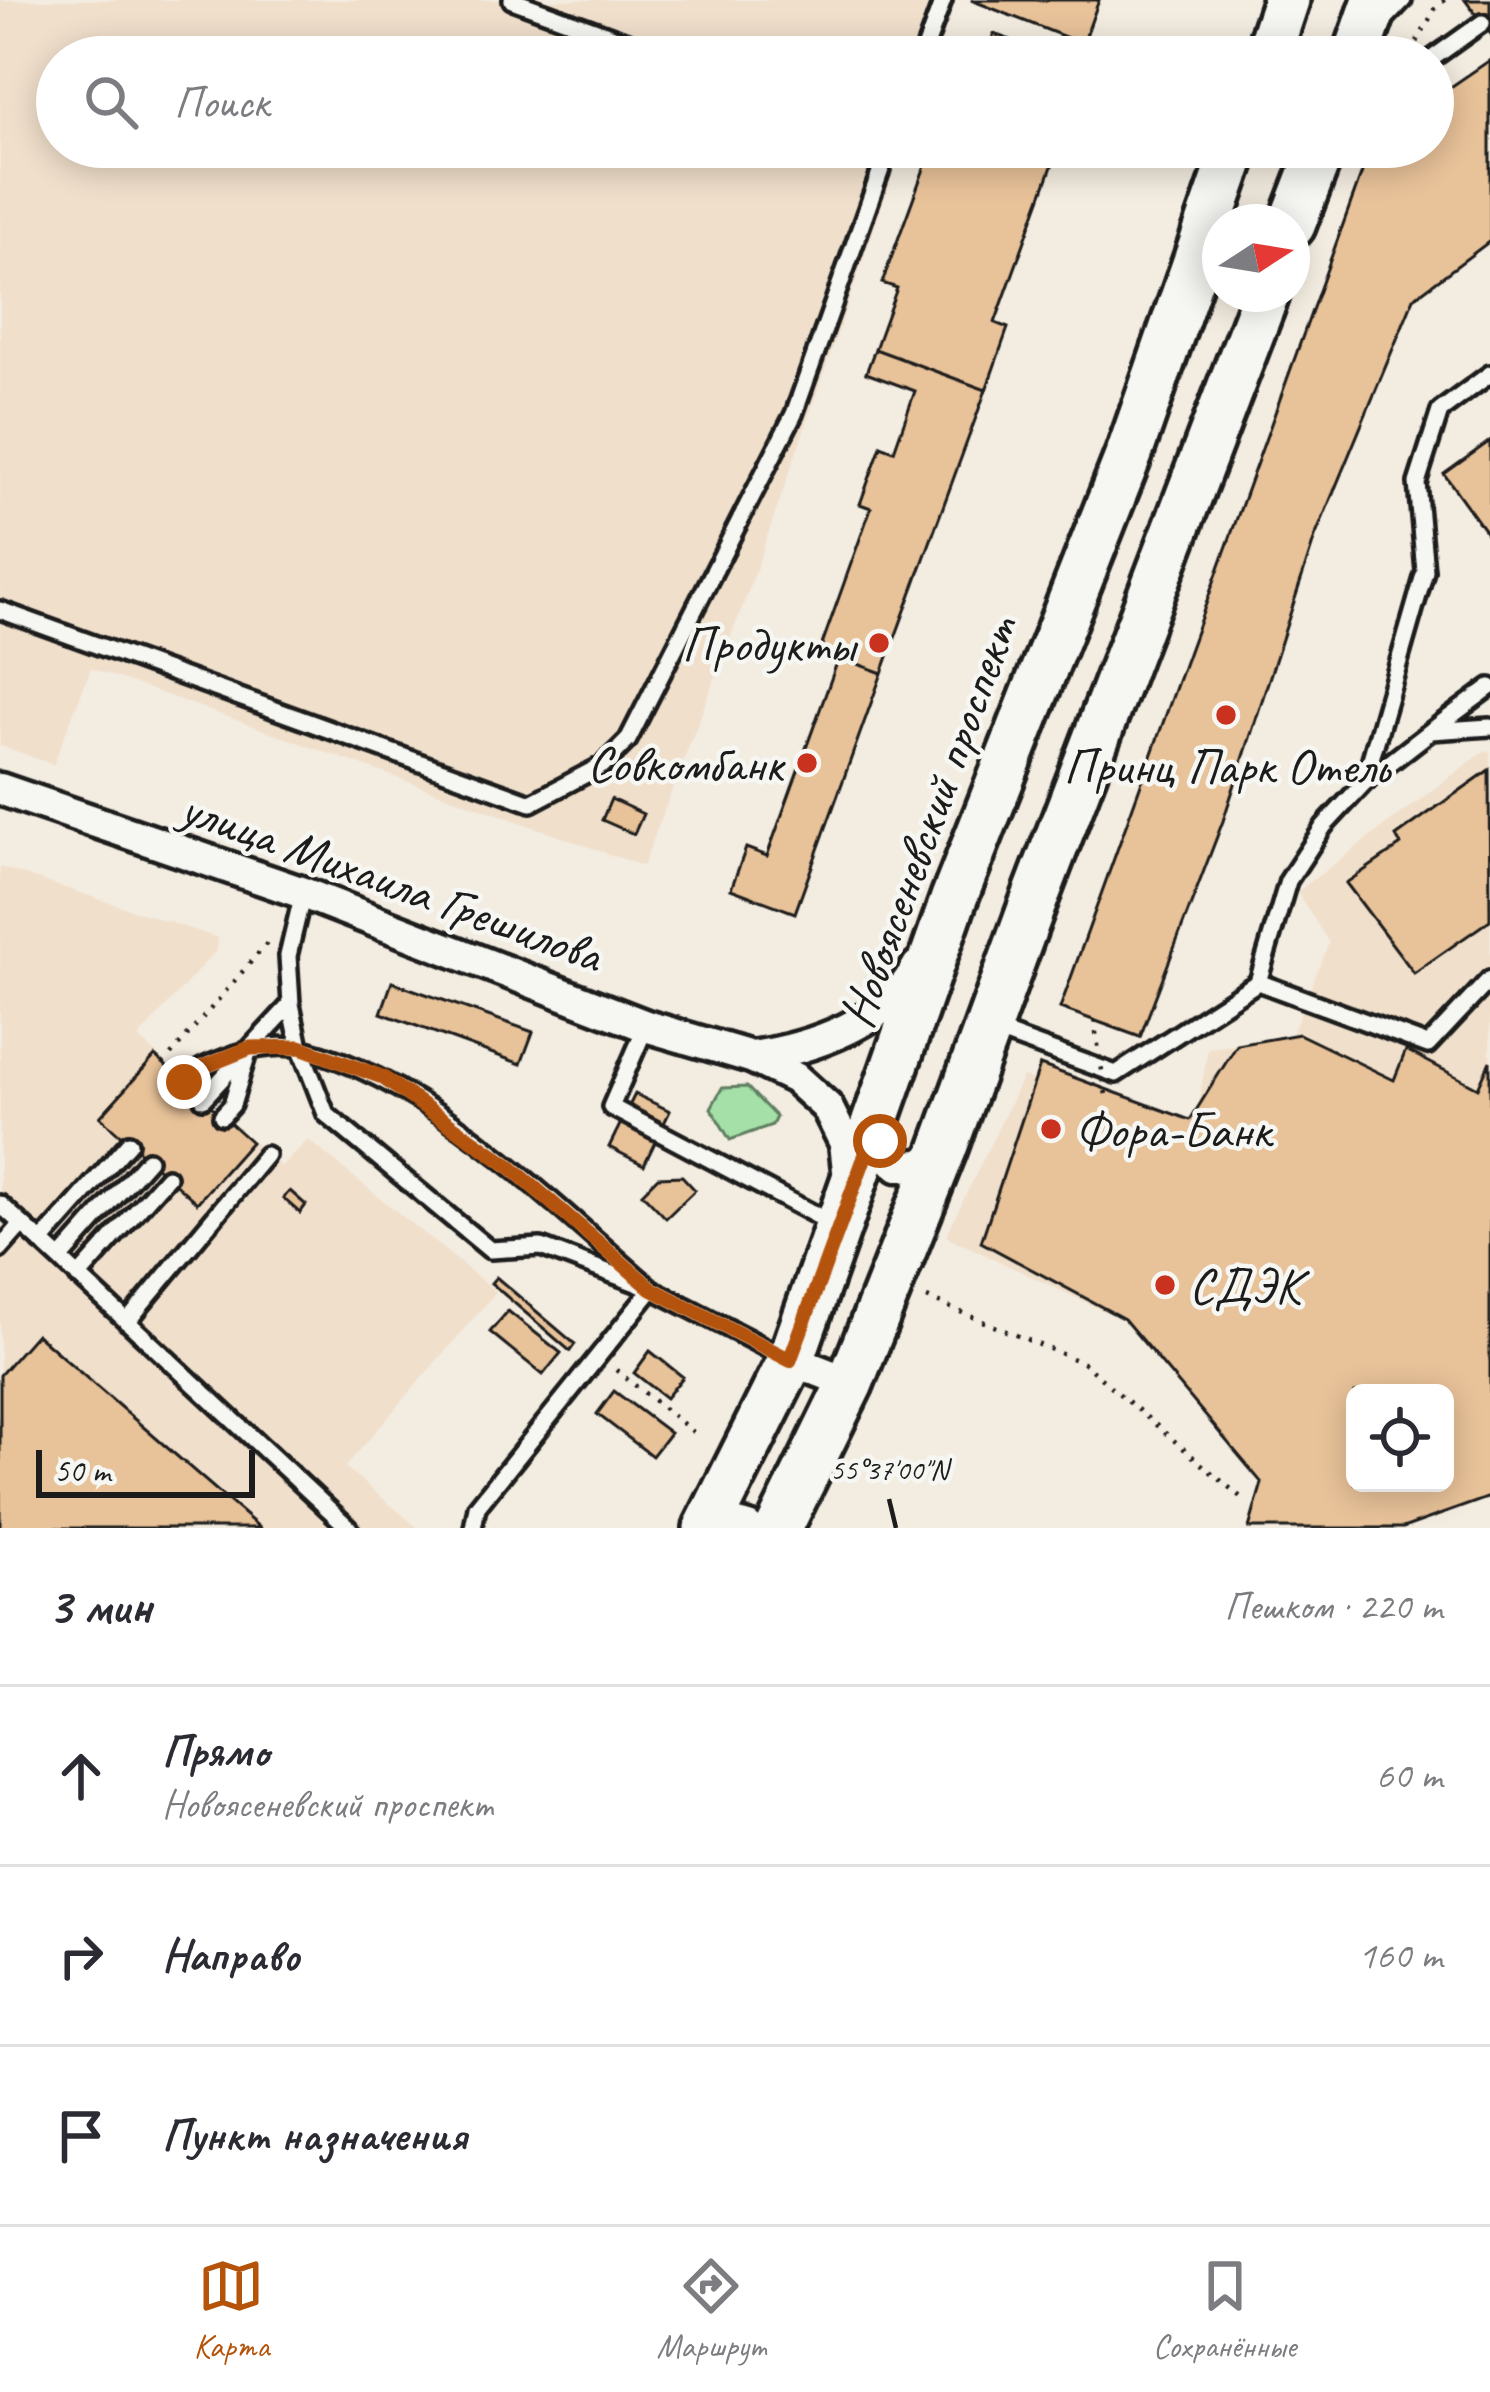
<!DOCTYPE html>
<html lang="ru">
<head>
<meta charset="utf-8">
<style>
	body { margin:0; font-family:Caveat,sans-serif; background:#f2f2f3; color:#2b2b33 }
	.controls { position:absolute; right:36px; bottom:36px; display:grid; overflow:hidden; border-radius:18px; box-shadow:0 6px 30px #0003 }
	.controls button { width:108px; height:108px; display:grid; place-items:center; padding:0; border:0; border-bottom:3px solid #e1e1e2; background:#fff; color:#2b2b33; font:60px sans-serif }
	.compass { position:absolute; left:1202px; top:204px; width:108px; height:108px; border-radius:50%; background:#fff; box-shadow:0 6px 30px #0003; rotate:78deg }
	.scale { position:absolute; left:36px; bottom:30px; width:219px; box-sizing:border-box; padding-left:12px; border:6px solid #1c1c1c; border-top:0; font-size:33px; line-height:42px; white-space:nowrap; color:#1c1c1c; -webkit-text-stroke:9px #f6f6f2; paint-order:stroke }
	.stop { position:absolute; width:36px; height:36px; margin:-27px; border:9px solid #b45309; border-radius:50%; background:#fff }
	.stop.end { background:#b45309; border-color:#fff; box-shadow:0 3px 12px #0008 }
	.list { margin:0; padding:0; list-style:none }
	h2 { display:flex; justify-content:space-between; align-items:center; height:156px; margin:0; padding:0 48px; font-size:51px }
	h2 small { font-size:39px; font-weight:400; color:#7c7c81 }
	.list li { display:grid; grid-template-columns:78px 1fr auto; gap:36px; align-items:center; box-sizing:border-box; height:180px; padding:0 48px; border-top:3px solid #e1e1e2 }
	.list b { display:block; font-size:45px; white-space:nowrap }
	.list p { margin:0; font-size:39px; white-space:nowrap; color:#7c7c81 }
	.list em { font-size:39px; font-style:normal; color:#7c7c81 }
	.icon { flex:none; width:66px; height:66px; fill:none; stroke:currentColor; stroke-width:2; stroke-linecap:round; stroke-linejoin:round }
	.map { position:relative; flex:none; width:1490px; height:1528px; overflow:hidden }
	.search { position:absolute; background:#fff; box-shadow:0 6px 30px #0003; left:36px; right:36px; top:36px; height:132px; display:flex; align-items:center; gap:30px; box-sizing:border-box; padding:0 42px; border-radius:66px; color:#7c7c81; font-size:45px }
	.sheet { height:696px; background:#fff }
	nav { display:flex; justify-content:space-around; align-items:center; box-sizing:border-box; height:168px; border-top:3px solid #e1e1e2; background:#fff; font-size:33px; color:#7c7c81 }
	nav a { display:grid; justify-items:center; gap:6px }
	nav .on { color:#b45309 }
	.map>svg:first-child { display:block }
	.built { fill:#f0dfcb }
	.green { fill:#a4e0a7; stroke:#607e62; stroke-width:3 }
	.building { fill:#e8c299; stroke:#1c1c1c; stroke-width:3; fill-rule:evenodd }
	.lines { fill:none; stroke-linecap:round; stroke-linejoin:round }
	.service-casing { stroke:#1c1c1c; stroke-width:24 }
	.minor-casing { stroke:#1c1c1c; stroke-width:39 }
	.secondary-casing { stroke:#1c1c1c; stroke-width:54 }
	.path { stroke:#1c1c1c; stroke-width:4.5; stroke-dasharray:3 9; stroke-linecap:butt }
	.service { stroke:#f6f6f2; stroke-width:15 }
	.minor { stroke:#f6f6f2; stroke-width:30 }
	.secondary { stroke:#f6f6f2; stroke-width:45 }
	.path-bridge { stroke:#1c1c1c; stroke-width:4.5; stroke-dasharray:3 9; stroke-linecap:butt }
	.route { stroke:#b45309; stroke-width:15 }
	.ticks { fill:none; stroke:#1c1c1c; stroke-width:4.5 }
	.poi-dot { fill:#c8321e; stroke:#f6f6f2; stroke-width:4.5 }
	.labels { text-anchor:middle; stroke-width:9; stroke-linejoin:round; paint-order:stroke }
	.poi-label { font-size:51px; fill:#1c1c1c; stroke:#f6f6f2; text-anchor:end }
	.street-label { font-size:51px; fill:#1c1c1c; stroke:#f6f6f2 }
	.ticks-label { font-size:30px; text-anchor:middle; fill:#1c1c1c; stroke:#f6f6f2; stroke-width:9; stroke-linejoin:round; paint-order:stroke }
</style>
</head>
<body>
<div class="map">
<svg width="1490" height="1528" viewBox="0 0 1490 1528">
	<rect width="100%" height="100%" fill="#f3ece0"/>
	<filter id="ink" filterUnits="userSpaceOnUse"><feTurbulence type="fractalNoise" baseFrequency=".00833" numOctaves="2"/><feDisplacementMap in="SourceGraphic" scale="24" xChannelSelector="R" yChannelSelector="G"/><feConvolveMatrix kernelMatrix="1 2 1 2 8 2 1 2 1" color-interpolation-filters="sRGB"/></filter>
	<g filter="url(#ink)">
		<path class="built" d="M0 0H956L935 57H57V147H902L748 592 643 866 91 668 53 765 0 745Z
			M1486 750 1490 752V1344L1250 1205 1123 1320 946 1236 1023 1077 1194 1134 1208 1048 1290 1039 1329 943 1297 892Z
			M0 867 218 938 217 949 138 1038 281 1167 308 1140 496 1292 345 1467 418 1528H0Z"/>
		<path class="green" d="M747 1087 776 1117 772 1125 730 1140 711 1108 722 1088Z"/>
		<path class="building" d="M971 0H1099L1083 44Z
			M1465 0H1490V33Z
			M994 34 1057 57H986Z
			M1490 60V241L1414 298 1315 537 1223 821 1140 1037 1060 1008 1371 147H1433V99Z
			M932 147H1059L995 323 1008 328 986 390 875 349 897 288 882 283Z
			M875 349 986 390 882 673 820 650 871 508 860 504 881 446 894 451 915 391 866 373Z
			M1490 441V538L1444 474Z
			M839 657 882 673 795 913 731 889 746 848 767 856Z
			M1489 770 1490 920 1414 973 1346 883 1401 845 1396 836Z
			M611 799 643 814 634 834 602 820Z
			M392 982 533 1032 521 1064 381 1013Z
			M1299 1034 1394 1080 1406 1050 1478 1088 1490 1061V1497L1403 1528H1249L1262 1483 1124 1319 981 1242 1040 1065 1190 1120 1237 1045ZM1355 1393H1445V1483H1355Z
			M155 1056 251 1142 197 1203 100 1117Z
			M635 1094 670 1111 644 1165 609 1147Z
			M682 1176 695 1190 666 1218 642 1193 658 1177Z
			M290 1191 306 1205 300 1213 283 1198Z
			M496 1277 575 1344 570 1351 491 1283Z
			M508 1311 561 1353 543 1375 490 1332Z
			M36 1334 260 1528H0V1375Z
			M650 1351 683 1377 666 1398 634 1373Z
			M614 1391 670 1433 652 1456 597 1414Z"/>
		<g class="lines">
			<defs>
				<path id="service" d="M512 0 668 57
					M1384 20 1403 0
					M922 57 943 0
					M1433 58 1482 23
					M1490 374 1440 411 1417 483 1425 571 1364 783 1431 731 1490 727
					M0 610 531 803 603 765 628 740 794 414 889 147
					M1431 731 1490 687
					M303 893 288 956 291 1004 300 1047 326 1114 490 1250 541 1247 652 1289 788 1359
					M1258 982 1428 1045 1490 979
					M646 1026 611 1107 831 1223
					M992 1029 1116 1074 1258 982 1288 881 1324 826 1364 783
					M184 1082C195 1069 207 1065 223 1059 248 1049 277 1042 304 1049 432 1082 553 1204 652 1289L477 1507 473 1528
					M203 1099 291 1004
					M222 1116 232 1105 247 1056
					M0 1204 60 1259 148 1160
					M41 1242 129 1143
					M0 1249 22 1224
					M60 1259 349 1528
					M78 1277 167 1177
					M127 1322 266 1155"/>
				<path id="minor" d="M0 789 303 893 646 1026 751 1057 795 1078 827 1107 845 1143 849 1179
					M751 1057C810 1049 889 1022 918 966
					M877 1124 887 1154 898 1166 922 1165 943 1150
					M791 1360 850 1383
					M713 1528 728 1522 748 1528"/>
				<path id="secondary" d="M1267 57 1286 0
					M1356 57 1376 0
					M1292 225 1322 147
					M707 1528 791 1360 954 898 1129 454 1236 147
					M779 1528 850 1383 943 1150 1029 914 1266 294"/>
			</defs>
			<use href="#service" class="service-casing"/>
			<use href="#minor" class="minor-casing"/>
			<use href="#secondary" class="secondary-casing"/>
			<path class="path" d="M1417 42 1436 7 1445 0
				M163 1064 268 942
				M927 1298 1083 1363 1244 1500
				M616 1370 697 1435"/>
			<use href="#service" class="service"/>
			<use href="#minor" class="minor"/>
			<use href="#secondary" class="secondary"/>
			<path class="path-bridge" d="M1094 1020 1107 1102"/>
		</g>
	</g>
	<g class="lines" filter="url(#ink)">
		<path class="route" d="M184 1082 193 1071 250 1048 300 1047 382 1077 508 1165 652 1289 790 1360 877 1124 880 1141"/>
	</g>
	<path class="ticks" d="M889 1499 896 1528"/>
	<g class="poi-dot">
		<circle cx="879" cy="643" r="12"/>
		<circle cx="1226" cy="715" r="12"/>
		<circle cx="807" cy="763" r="12"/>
		<circle cx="1051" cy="1129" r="12"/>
		<circle cx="1165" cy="1285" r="12"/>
	</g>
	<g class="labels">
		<g class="poi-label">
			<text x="855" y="661">Продукты</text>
			<text x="783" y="781">Совкомбанк</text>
			<text x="1226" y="783" text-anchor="middle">Принц Парк Отель</text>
			<text x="1075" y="1147" text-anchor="start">Фора-Банк</text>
			<text x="1189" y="1303" text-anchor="start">СДЭК</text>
		</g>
		<g class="street-label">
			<text transform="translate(927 821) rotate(-70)" y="18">Новоясеневский проспект</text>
			<text transform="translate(392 880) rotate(20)" y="18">улица Михаила Грешилова</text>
		</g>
	</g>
	<g class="ticks-label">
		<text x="889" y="1479">55°37'00"N</text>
	</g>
</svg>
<div class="controls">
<button><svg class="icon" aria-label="locate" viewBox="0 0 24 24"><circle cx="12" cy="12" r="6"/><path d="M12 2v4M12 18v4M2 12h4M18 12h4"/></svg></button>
</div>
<svg class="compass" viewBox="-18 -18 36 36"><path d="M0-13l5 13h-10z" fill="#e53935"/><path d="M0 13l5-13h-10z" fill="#7c7c81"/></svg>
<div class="scale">50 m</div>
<div class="stop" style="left:880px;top:1141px"></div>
<div class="stop end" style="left:184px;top:1082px"></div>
<div class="search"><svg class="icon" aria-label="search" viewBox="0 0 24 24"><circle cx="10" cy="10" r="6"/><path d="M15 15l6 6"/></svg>Поиск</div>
</div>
<section class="sheet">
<h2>3 мин<small>Пешком · 220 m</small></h2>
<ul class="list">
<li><svg class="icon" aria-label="ahead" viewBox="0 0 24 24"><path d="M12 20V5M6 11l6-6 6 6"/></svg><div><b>Прямо</b><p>Новоясеневский проспект</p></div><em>60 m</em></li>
<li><svg class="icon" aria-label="right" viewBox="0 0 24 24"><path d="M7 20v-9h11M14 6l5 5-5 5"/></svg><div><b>Направо</b></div><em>160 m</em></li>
<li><svg class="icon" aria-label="arrive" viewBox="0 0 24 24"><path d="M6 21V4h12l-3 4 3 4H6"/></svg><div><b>Пункт назначения</b></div></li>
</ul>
</section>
<nav>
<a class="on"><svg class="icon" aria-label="map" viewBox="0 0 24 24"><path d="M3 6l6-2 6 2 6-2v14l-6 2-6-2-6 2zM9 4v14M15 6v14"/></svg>Карта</a>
<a><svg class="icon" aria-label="directions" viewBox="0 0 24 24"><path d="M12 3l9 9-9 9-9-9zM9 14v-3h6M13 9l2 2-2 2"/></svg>Маршрут</a>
<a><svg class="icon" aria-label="saved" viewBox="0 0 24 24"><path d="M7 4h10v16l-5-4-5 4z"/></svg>Сохранённые</a>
</nav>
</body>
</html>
